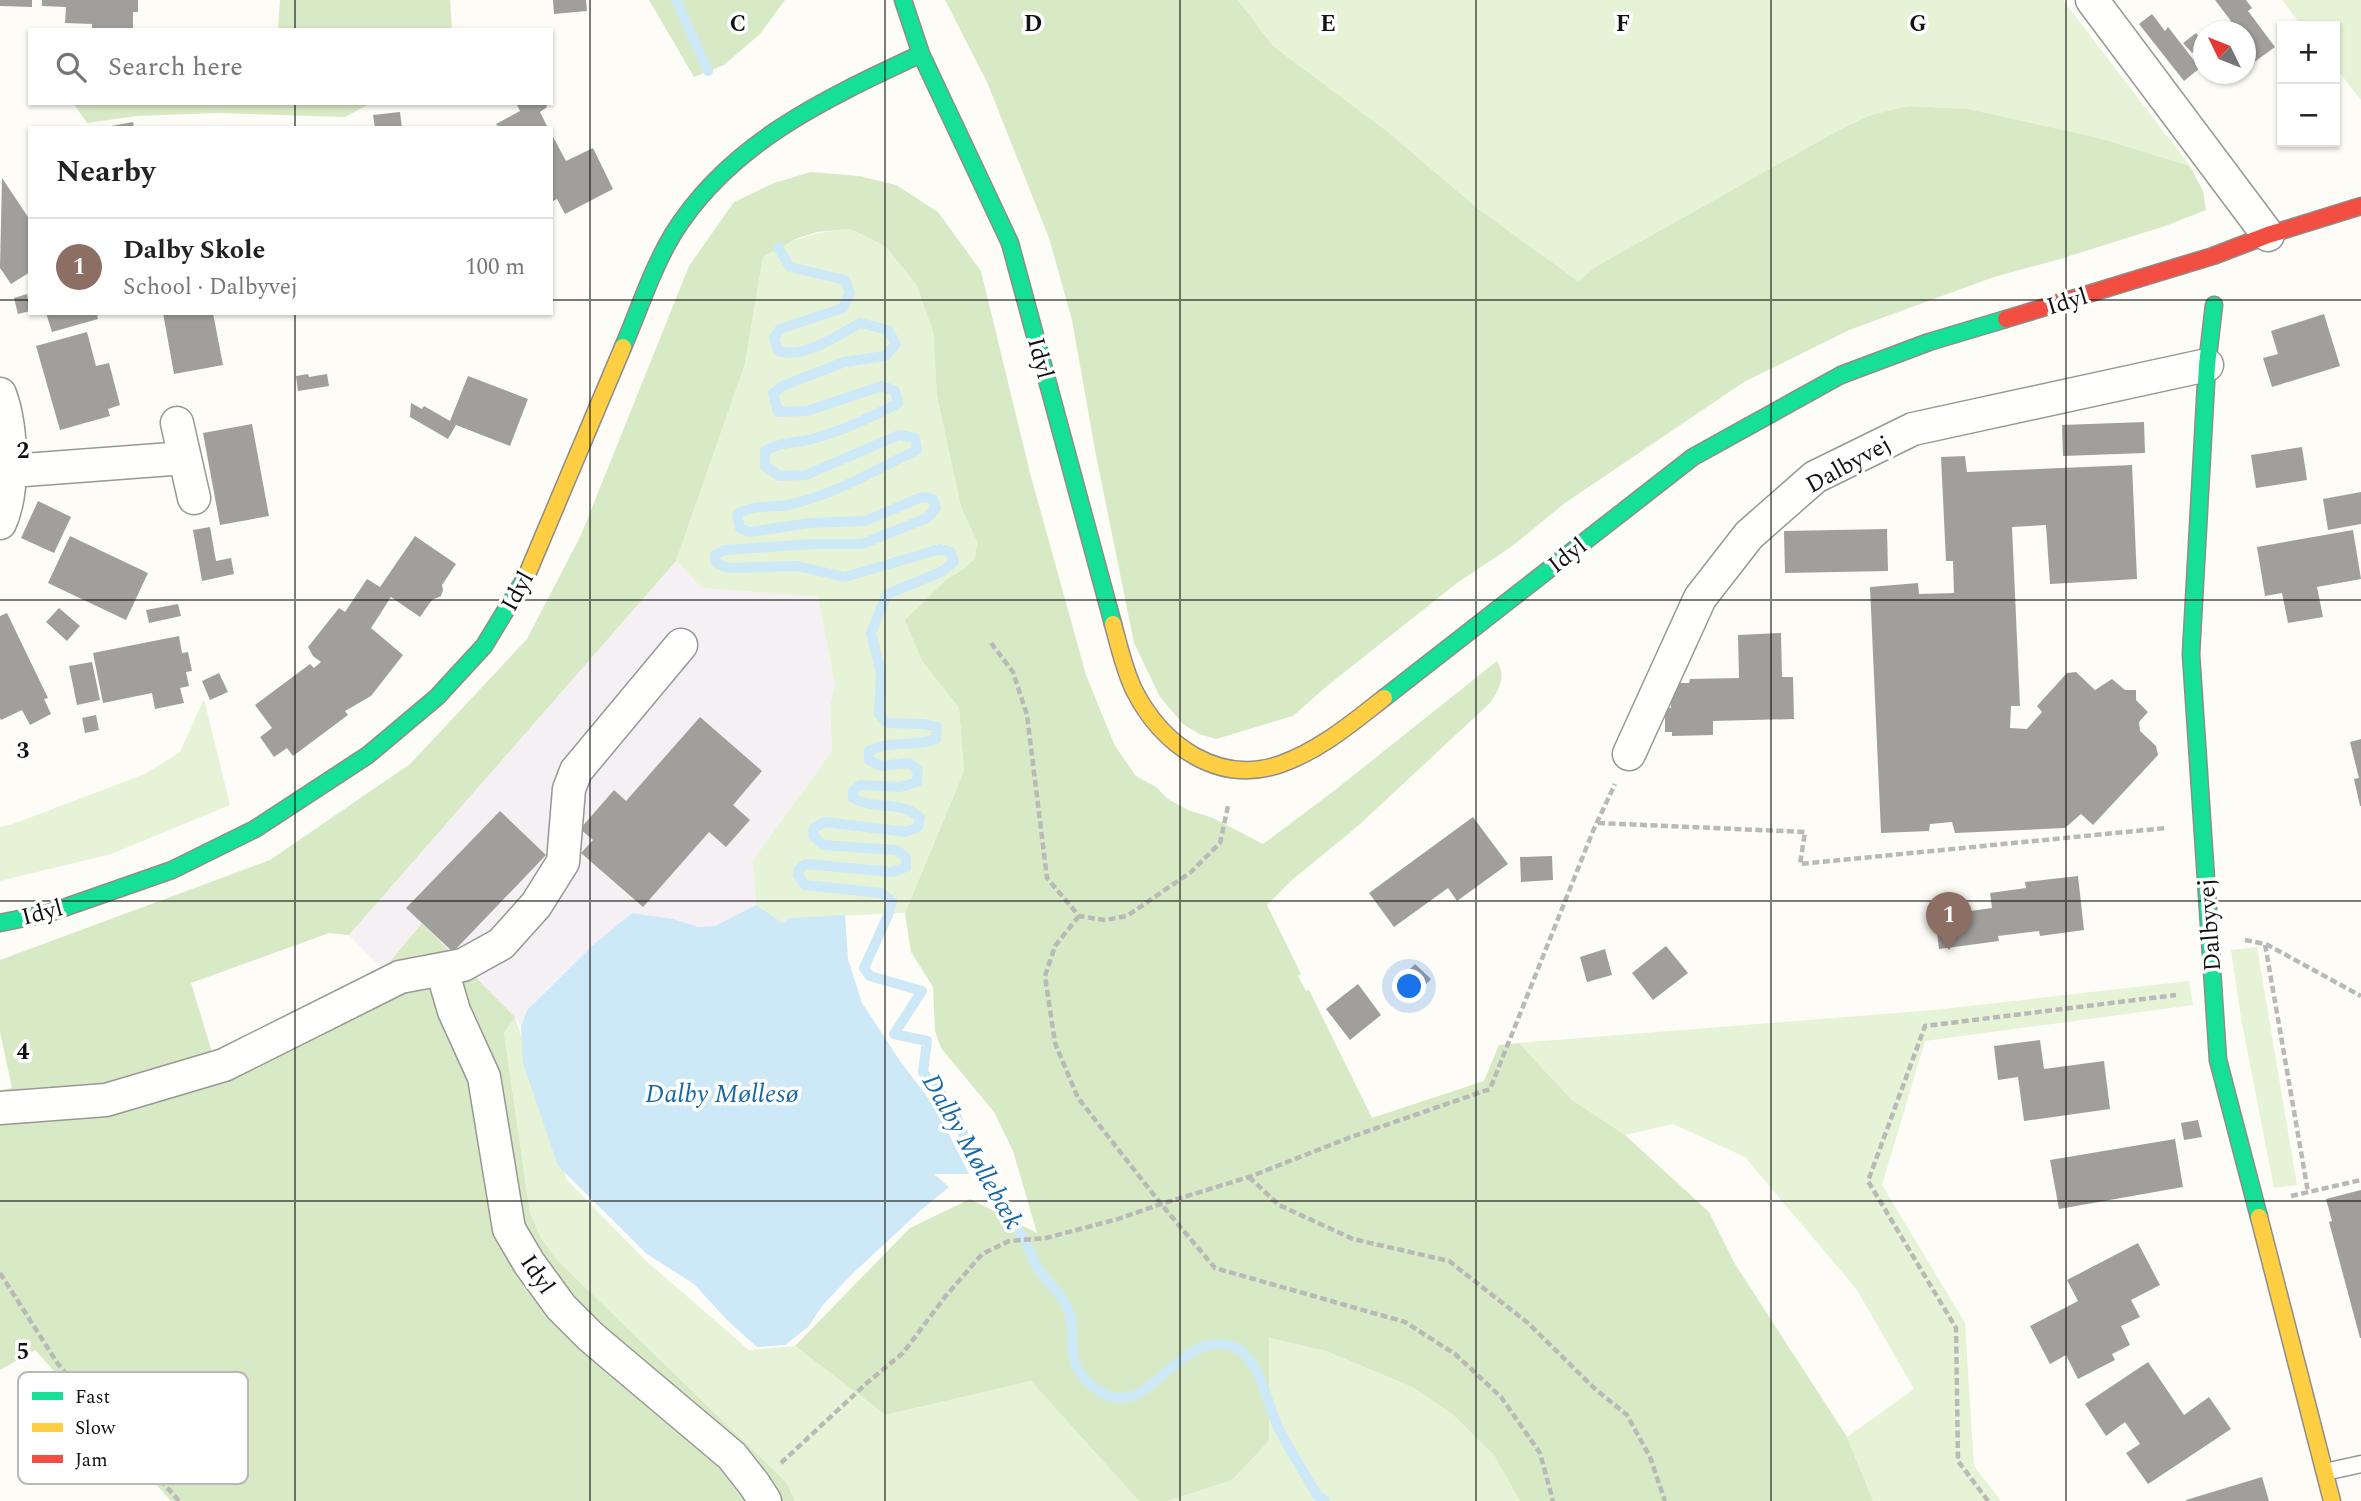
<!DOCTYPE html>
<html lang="en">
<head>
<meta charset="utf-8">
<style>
	body { margin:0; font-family:Spectral,serif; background:#f2f2f2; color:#222 }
	.controls { position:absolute; right:21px; top:21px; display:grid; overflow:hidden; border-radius:0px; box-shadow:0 2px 5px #0004 }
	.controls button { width:63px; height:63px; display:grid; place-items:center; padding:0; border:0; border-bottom:2px solid #e0e0e0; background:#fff; color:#222; font:35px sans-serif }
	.compass { position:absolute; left:2193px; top:21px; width:63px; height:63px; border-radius:50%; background:#fff; box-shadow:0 2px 5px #0004; rotate:313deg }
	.you { position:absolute; left:1410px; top:987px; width:24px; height:24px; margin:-18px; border:5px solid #fff; border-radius:50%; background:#1a73e8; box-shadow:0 0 0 10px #1a73e833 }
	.badge { display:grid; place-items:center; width:46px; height:46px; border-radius:50%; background:#646362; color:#fff; font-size:23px; font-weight:700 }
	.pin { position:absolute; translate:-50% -58px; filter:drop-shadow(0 2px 4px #0008) }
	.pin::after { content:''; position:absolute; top:37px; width:24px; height:21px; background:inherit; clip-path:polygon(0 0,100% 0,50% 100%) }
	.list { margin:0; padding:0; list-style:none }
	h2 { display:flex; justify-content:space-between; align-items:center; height:91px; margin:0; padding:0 28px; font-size:30px }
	h2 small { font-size:23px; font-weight:400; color:#767676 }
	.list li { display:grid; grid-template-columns:46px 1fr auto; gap:21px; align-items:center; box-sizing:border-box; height:98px; padding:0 28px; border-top:2px solid #e0e0e0 }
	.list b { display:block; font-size:26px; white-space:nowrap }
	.list p { margin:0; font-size:23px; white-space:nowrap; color:#767676 }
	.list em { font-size:23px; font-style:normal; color:#767676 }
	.icon { flex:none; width:38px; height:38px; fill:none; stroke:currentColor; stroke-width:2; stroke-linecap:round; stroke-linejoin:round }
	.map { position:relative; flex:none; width:2361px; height:1501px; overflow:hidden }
	.search { position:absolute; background:#fff; box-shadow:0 2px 5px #0004; left:28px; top:28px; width:525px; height:77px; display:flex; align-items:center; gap:18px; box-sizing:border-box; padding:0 24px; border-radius:0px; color:#767676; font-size:26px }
	.panel { position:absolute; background:#fff; box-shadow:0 2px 5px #0004; left:28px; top:126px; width:525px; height:189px; border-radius:0px }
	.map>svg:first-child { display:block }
	.industrial { fill:#f5f0f3 }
	.green { fill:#e7f3d7 }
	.forest { fill:#d8eac5 }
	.water { fill:#cde8f7 }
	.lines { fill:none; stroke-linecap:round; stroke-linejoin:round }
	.stream { stroke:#cde8f7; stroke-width:10 }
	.building { fill:#a19f9c }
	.lane-casing { stroke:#979795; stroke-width:19 }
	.street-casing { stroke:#979795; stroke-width:35 }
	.fast-casing { stroke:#8e8d8b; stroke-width:19 }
	.slow-casing { stroke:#8e8d8b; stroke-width:19 }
	.jam-casing { stroke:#8e8d8b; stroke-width:19 }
	.path { stroke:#b9b9b8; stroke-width:4.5; stroke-dasharray:7 3.5; stroke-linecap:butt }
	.lane { stroke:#fffffe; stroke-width:16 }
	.street { stroke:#fffffe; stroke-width:32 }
	.fast { stroke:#16e098; stroke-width:16 }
	.slow { stroke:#ffcf43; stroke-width:16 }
	.jam { stroke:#f24e42; stroke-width:16 }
	.grid { fill:none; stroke:#111; stroke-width:2; stroke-opacity:0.55 }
	.labels { text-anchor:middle; stroke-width:7; stroke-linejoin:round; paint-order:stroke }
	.street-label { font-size:24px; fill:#111; stroke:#fff }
	.water-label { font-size:26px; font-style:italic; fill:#1768a6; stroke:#fff }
	.key { fill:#fff; stroke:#b8b8b8; stroke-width:2 }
	.key-label { font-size:19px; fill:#111 }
	.grid-label { font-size:23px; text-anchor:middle; font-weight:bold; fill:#111; stroke:#fff; stroke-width:7; stroke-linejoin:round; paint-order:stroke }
</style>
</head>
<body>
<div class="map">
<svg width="2361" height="1501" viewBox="0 0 2361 1501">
	<rect width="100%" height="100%" fill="#fdfcf7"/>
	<path class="industrial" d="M676 561 702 588 818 597 835 685 830 705 832 751 753 860 756 905 715 926 699 927 673 919 632 913 593 945 545 991 527 1010 521 1027 515 1017 422 923 383 970 349 935Z"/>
	<path class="green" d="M1238 0H2063L2190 166 2099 138 1968 109 1909 106 1837 131 1597 266 1578 281 1477 208 1388 132 1273 46Z
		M2282 0H2361V100L2335 67V26H2302Z
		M850 229 885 246 916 284 933 331 937 396 961 507 977 542 975 558 965 568 947 579 906 620 922 661 959 708 964 771 905 913 789 918 783 923 756 905 753 860 832 751 830 705 835 685 818 597 702 588 676 561 745 364 763 257C793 238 815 232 850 229Z
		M204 699 230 805 111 854 0 881V827L13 824 145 774 180 752Z
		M2257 947 2297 1185 2274 1188 2241 1018 2231 950Z
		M2189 981 2193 1005 1925 1041 1882 1185 1965 1323 1974 1466 2001 1501H1873L1847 1437 1914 1389 1857 1290 1745 1157 1673 1124 1625 1135 1572 1100 1519 1043 1934 1010Z
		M515 1017 567 1180 645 1260 749 1350 795 1346 887 1415 1031 1381 1139 1501H795L786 1482 556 1259 541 1238 530 1213 504 1032Z
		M1268 1338 1326 1351 1412 1387 1452 1414 1494 1455 1520 1501H1168L1232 1480 1269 1441Z"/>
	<path class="forest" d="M280 0H450L452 30H278Z
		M649 0H785L760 34 724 65 694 77Z
		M945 0H1238L1273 46 1388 132 1477 208 1578 281 1597 266 1837 131 1871 115 1909 106 1968 109 2099 138 2190 166 2203 191 2206 210 2165 226 2060 259 1994 277 1849 330 1744 382 1565 503 1511 547 1457 583 1327 686 1293 716 1216 739 1199 734 1183 724 1160 697 1134 643 1095 450 1072 320 1049 238 987 82Z
		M73 103H371L345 117 217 113 137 116 87 123Z
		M811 172 859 176 896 185 938 212 981 271 1030 473 1086 675 1115 746 1136 776 1156 787 1168 799 1188 810 1213 818 1263 844 1335 790 1497 661C1506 676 1500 688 1491 702L1359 825 1292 880 1267 905 1301 974 1298 976 1306 991 1309 990 1372 1118 1484 1081 1499 1045 1519 1043 1572 1100 1625 1135 1709 1212 1735 1264 1847 1437 1873 1501H1520L1494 1455 1452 1414 1412 1387 1326 1351 1269 1338V1441L1232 1480 1168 1501H1139L1031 1381 886 1415 795 1346 910 1228 970 1199 1037 1233 1013 1151 994 1112 941 1048 935 1031 933 987 911 952 905 913 964 771 959 708 922 661 905 620 947 579 965 568 975 558 977 542 961 507 937 396 933 331 916 284 885 246 850 229 817 232 798 238 763 257 745 364 676 561 349 935 329 933 191 983 212 1052 383 970 422 923 515 1017 504 1033 530 1213 541 1238 556 1259 786 1482 795 1501H171L35 1350 0 1370V1090L12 1088 0 1032V960L270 860 410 764 527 639 581 535 689 266 734 202 774 183Z"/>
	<path class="water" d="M756 905 783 923 789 918 845 915 848 959 862 1003 900 1061 935 1107 969 1174H934L949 1187 920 1211 851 1275 822 1306 808 1327 785 1345 757 1347 727 1320 694 1284 647 1254 558 1166 523 1063 521 1027 527 1010 593 945 632 913 673 919 699 927 715 926Z"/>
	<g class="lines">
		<path class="stream" d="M676 0 708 71
			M778 247 790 267 845 280 850 293 843 308 780 329 774 338 778 351C804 359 837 336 860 323L888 330 896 344 885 356 844 362 783 386 773 393 778 412 807 411 882 386 895 391 898 403C870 418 843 431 812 439 796 443 780 442 765 451V466L780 476 806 475 899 435 915 438 917 450C874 470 835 495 788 505 772 508 750 504 737 515L740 528 749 532 810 523 865 521 922 497 933 499 936 508 927 518 862 544H813L724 550 715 555 716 563 728 568 797 566 845 577 940 549 951 552 954 562 941 572 887 594 871 633 881 673 879 714 887 723 923 724 937 727 936 739C914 747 889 740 869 751V760L881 766 909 763 918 770 917 782 900 787 860 785 853 791V798C876 811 900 799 920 818L918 827 906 832 825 822 814 828 813 836 823 845 896 850 906 857V867L892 872 806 864 799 869 798 875 805 885 881 893 892 901 888 915 864 968 870 976 922 991 894 1034 927 1041 923 1072C934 1086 950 1102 957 1118 965 1136 969 1156 979 1172 993 1195 1011 1215 1023 1238 1029 1247 1032 1258 1037 1267 1045 1280 1059 1291 1066 1305 1081 1333 1060 1355 1089 1383 1140 1432 1168 1347 1216 1344 1261 1341 1264 1402 1280 1431 1291 1453 1305 1473 1317 1495L1325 1501"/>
	</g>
	<path class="building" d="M0 0H32V7L0 6Z
		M42 0H138V12H133V30L92 29V24L65 23 66 7 42 6Z
		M553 0H586L587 11 554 14Z
		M2215 0H2246L2252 8 2248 11 2275 47 2246 68V32H2218L2231 21Z
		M2152 14 2165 31 2168 27 2200 68 2184 81 2139 24Z
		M2196 33 2204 42V56L2198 49 2192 53 2183 43Z
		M2217 74H2238L2224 84Z
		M516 103H545L547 107 540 112 548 128H499L496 124 520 111Z
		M400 112 402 128H375L373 115Z
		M133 122 134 128H111V126Z
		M551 133 566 161 593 148 613 189 565 214 557 199 551 202Z
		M2 178 30 220V272L11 284 0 268Z
		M27 294 30 311 18 314 14 298Z
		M46 313H97L98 319 52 332Z
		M163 313H213L223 365 174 374Z
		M2324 314 2340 366 2272 387 2263 358 2278 354 2271 331Z
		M87 332 96 366 109 363 120 405 108 409 110 416 60 430 36 346Z
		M308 374 309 377 327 374 329 386 298 391 296 376Z
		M468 376 528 399 510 446 456 425 448 439 410 417 411 403 422 409 424 406 450 421Z
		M2144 422 2145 453 2063 456 2062 425Z
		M252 424 269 516 220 525 203 433Z
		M2302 447 2307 480 2256 488 2251 455Z
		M1965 456 1967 472 2132 465 2137 579 2050 584 2046 525 2012 527 2020 706H2011L2010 728 2027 729 2042 712 2037 706 2067 673 2076 672 2095 690 2112 679 2125 690H2136V700L2148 712 2139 722 2140 731 2156 746 2158 755 2093 825 2081 814 2065 828 1955 833 1952 822 1930 824 1929 831 1881 833 1870 587 1918 583 1919 594 1954 593 1953 561H1946L1941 457Z
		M2361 492V524L2328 530 2323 499Z
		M38 501 71 517 54 553 21 538Z
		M210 527 216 561 231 558 234 574 202 581 193 530Z
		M1887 529 1888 571 1785 573 1784 531Z
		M2353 530 2361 579 2317 587 2323 617 2288 623 2282 593 2265 596 2257 547Z
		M70 536 148 573 126 620 48 583Z
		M415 536 456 564 442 585 443 590 441 596 432 600 420 617 391 597 371 628 403 655 371 696 345 711 348 715 293 756 287 748 274 757 260 737 272 728 255 705 310 664 314 668 321 662 313 656 308 647 339 608 345 612 367 579 380 587Z
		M178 604 181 616 149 623 146 610Z
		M59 608 80 626 67 641 46 622Z
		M7 613 48 698 44 699 51 714 30 725 22 710 1 720 0 718V616Z
		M1781 633 1782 677H1793L1794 719 1713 721V735L1672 736V732H1665V708H1671V683H1689L1690 679 1739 678 1738 635Z
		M179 636 182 653 188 652 192 671 186 672 189 686 180 688 184 703 155 709 152 693 103 703 93 653Z
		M92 662 100 700 77 705 69 666Z
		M219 673 228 692 210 700 202 681Z
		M96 715 99 730 85 733 82 718Z
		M700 717 762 771 733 805 750 820 726 847 709 832 643 907 581 853 593 840 580 829 614 790 626 801Z
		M2361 739V806H2360L2354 779 2359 778 2350 742Z
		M500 811 546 855 453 952 406 908Z
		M1473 817 1508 864 1457 901 1448 888 1394 927 1369 893Z
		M1552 856 1553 880 1521 882 1520 857Z
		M2078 876 2084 930 2040 936 2039 931 1998 936 1999 941 1939 949 1935 916 1992 908 1990 893 2026 888 2025 882Z
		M1666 946 1688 973 1653 1000 1632 973Z
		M1605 949 1612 975 1587 982 1580 957Z
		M1415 964 1431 979 1422 988 1406 973Z
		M1358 984 1381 1015 1350 1040 1326 1009Z
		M2040 1040 2044 1069 2104 1061 2110 1109 2024 1121 2018 1077 1998 1080 1994 1046Z
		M2198 1120 2202 1137 2184 1140 2181 1123Z
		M2175 1139 2183 1187 2059 1209 2050 1160Z
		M2361 1190V1338H2360L2329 1222 2332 1221 2326 1199Z
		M2138 1243 2160 1285 2131 1300 2140 1317 2121 1326 2130 1345 2112 1354 2115 1360 2078 1379 2066 1355 2050 1364 2030 1326 2078 1301 2067 1280Z
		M2148 1362 2184 1415 2209 1397 2231 1429 2148 1484 2126 1453 2140 1444 2125 1422 2106 1436 2085 1404Z
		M2262 1477 2269 1501H2186V1500Z"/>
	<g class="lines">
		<defs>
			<path id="lane" d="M2325 1472 2361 1464"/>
			<path id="street" d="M2092 0 2268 235
				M0 394C12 426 15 491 0 523
				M177 423 194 498
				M11 471 185 458
				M1629 754 1700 598 1749 535 1815 477 1913 429 2207 365
				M442 970 454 1011 484 1077 509 1229 529 1263 561 1307 591 1337 732 1456 754 1484 765 1501
				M0 1108 106 1100 224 1065 400 977 463 965 501 944 536 905 563 862 569 789 576 771 681 645"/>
			<path id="fast" d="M903 0 921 54 1010 243 1113 624
				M2214 305 2207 365 2191 654 2218 1060 2259 1217
				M623 347C639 310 652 269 673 234 730 142 827 98 921 54
				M1384 698 1693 457 1841 375 1929 342 2006 319
				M0 923 49 913 172 870 255 829 368 755 437 697 484 646 526 577"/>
			<path id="slow" d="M526 577 623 347
				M1113 624C1119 646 1124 669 1134 690 1162 745 1218 786 1281 764 1320 750 1352 723 1384 698
				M2259 1217 2332 1501"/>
			<path id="jam" d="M2006 319 2213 256 2268 235 2361 206"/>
		</defs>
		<use href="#lane" class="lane-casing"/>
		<use href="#street" class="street-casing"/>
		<use href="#fast" class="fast-casing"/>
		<use href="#slow" class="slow-casing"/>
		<use href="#jam" class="jam-casing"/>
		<path class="path" d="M991 643 1013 672 1027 715 1047 878 1079 916 1105 920 1127 916 1191 872 1220 843 1228 806
			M1598 823 1805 832 1800 864 2166 828
			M1079 916 1055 946 1045 976 1055 1043 1078 1098 1161 1204 1215 1268 1405 1322 1455 1354 1501 1397 1540 1453 1553 1501
			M2245 940 2265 944 2308 1192
			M2266 944 2361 996
			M1249 1177 1279 1205 1353 1239 1449 1261 1528 1323 1594 1388 1627 1415 1650 1457 1665 1501
			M2291 1196 2361 1180
			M0 1273 58 1364 179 1501
			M781 1463 868 1382 903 1353 945 1297 982 1254 1009 1241 1046 1238 1118 1219 1161 1204 1249 1177 1351 1137 1490 1089 1593 831 1615 784
			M1988 1501 1958 1461 1956 1328 1868 1181 1925 1026 2176 995"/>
		<use href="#lane" class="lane"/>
		<use href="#street" class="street"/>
		<use href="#fast" class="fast"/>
		<use href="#slow" class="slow"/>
		<use href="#jam" class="jam"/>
	</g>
	<path class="grid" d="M295 0V30M590 0V1501M885 0V1501M1180 0V1501M1476 0V1501M1771 0V1501M2066 0V1501M295 103V128M0 300H30M551 300H2361M295 313V1501M0 600H2361M0 901H2361M0 1201H2361"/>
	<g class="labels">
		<g class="street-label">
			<text transform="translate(2067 301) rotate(-17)" y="8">Idyl</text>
			<text transform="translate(1041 358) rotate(75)" y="8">Idyl</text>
			<text transform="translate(1848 464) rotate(-29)" y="8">Dalbyvej</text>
			<text transform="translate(1567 555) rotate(-38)" y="8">Idyl</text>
			<text transform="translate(517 591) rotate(-61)" y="8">Idyl</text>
			<text transform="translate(42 912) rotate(-15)" y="8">Idyl</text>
			<text transform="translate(2209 925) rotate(-94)" y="8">Dalbyvej</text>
			<text transform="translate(538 1274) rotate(56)" y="8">Idyl</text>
		</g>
		<g class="water-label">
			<text x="722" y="1102">Dalby Møllesø</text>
			<text transform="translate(973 1151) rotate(60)" y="9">Dalby Møllebæk</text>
		</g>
	</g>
	<rect x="18" y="1372" width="230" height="112" rx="10" class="key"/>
	<rect x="32" y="1392" width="31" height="8" fill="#16e098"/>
	<rect x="32" y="1423" width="31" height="9" fill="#ffcf43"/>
	<rect x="32" y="1455" width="31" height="8" fill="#f24e42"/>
	<g class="key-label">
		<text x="75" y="1403">Fast</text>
		<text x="75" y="1434">Slow</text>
		<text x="75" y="1466">Jam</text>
	</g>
	<g class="grid-label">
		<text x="738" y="31">C</text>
		<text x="1033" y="31">D</text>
		<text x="1328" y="31">E</text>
		<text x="1623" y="31">F</text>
		<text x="1918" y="31">G</text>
		<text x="23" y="458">2</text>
		<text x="23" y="758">3</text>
		<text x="23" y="1059">4</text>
		<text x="23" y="1359">5</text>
	</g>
</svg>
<div class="controls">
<button>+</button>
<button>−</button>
</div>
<svg class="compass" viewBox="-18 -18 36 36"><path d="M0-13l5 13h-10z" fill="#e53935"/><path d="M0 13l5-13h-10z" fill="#767676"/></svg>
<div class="you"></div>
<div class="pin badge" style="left:1949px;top:950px;background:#8d6e63">1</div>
<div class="search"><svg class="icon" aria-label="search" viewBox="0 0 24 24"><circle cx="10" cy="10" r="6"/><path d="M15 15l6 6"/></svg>Search here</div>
<section class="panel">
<h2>Nearby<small></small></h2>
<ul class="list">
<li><span class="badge" style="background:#8d6e63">1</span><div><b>Dalby Skole</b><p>School · Dalbyvej</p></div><em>100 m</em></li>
</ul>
</section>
</div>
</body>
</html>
